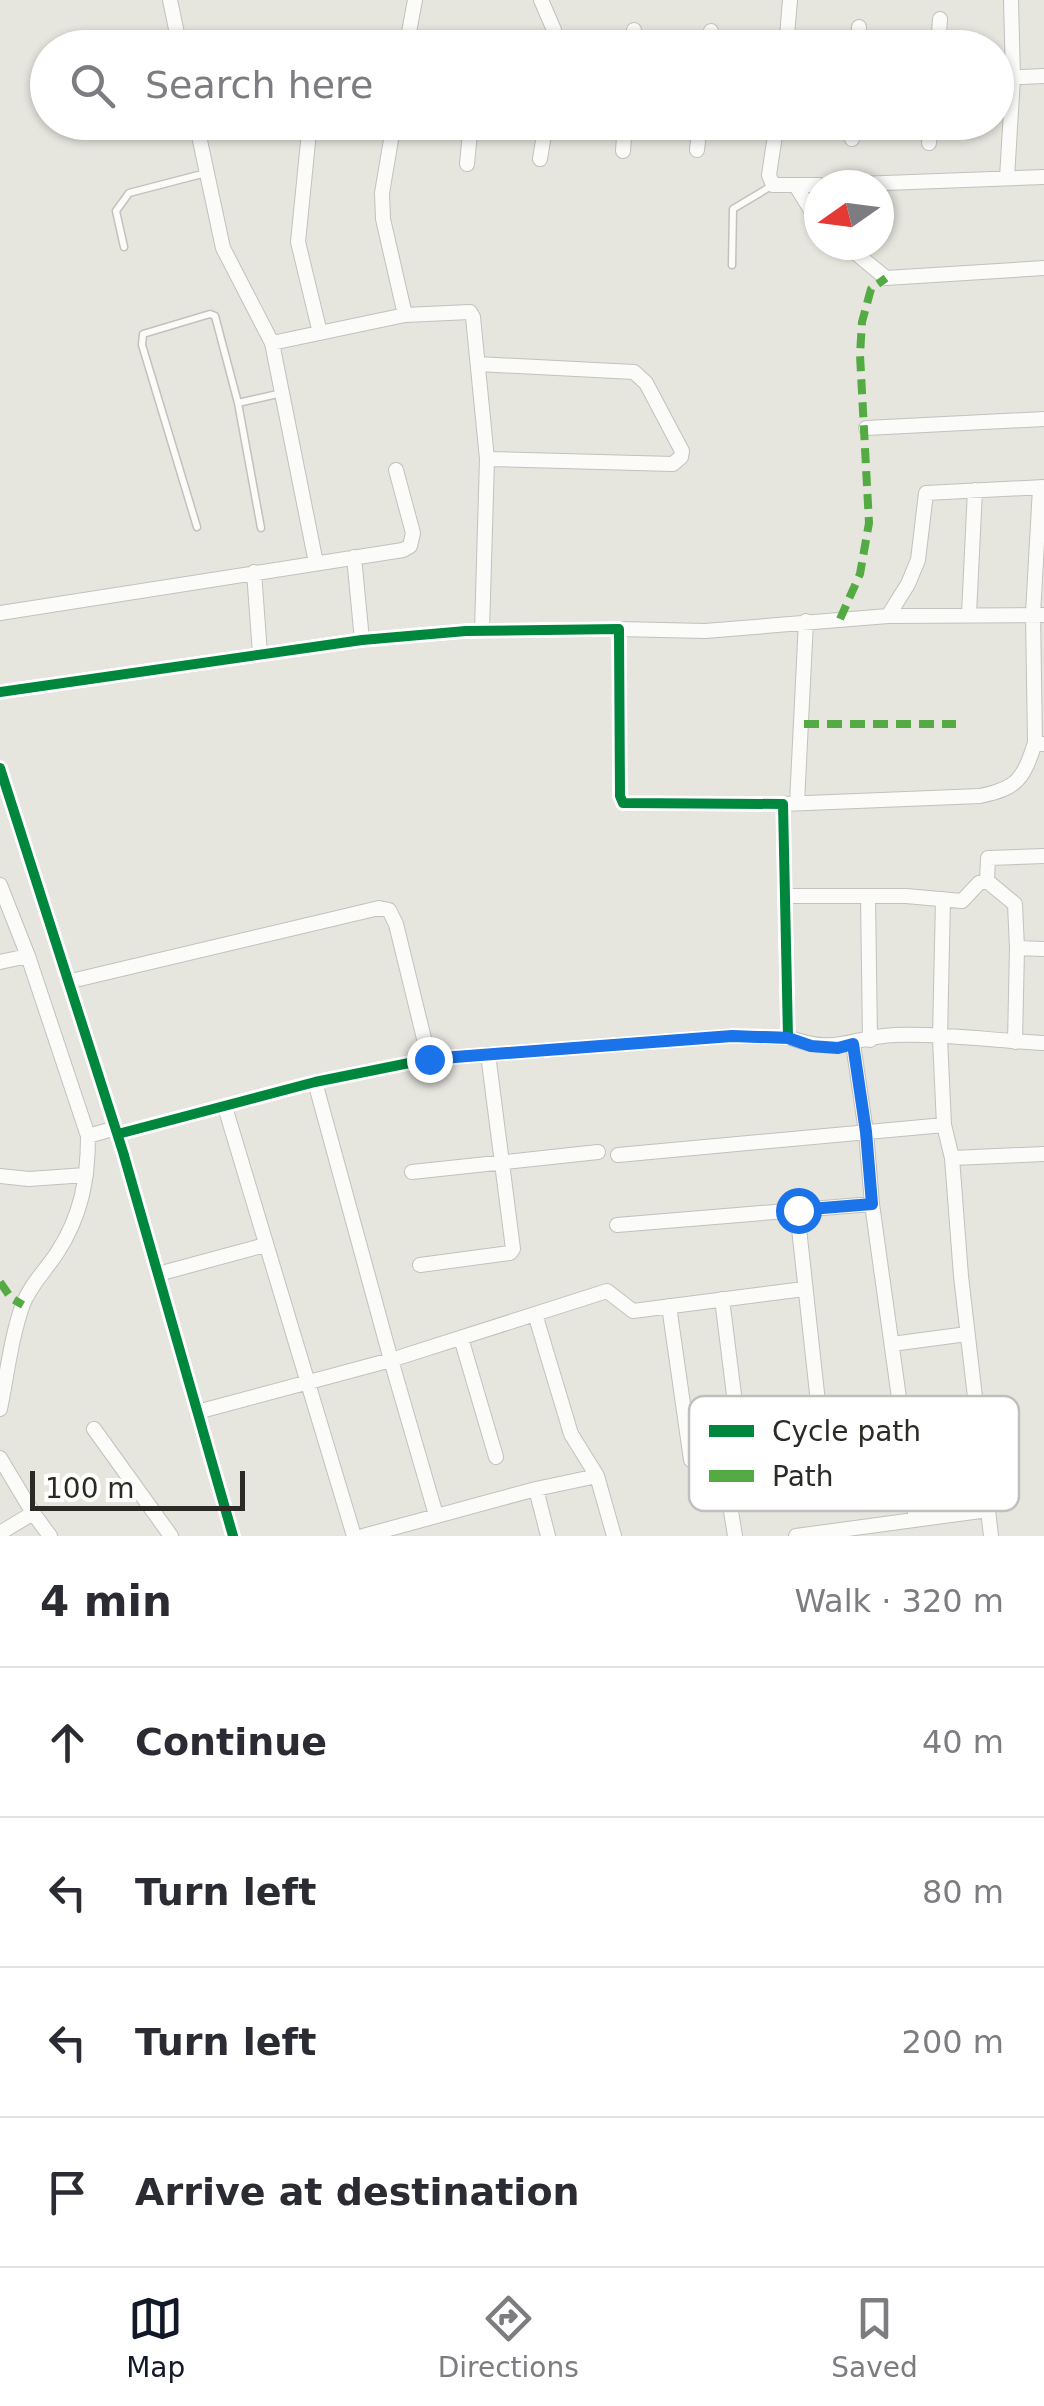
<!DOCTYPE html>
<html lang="en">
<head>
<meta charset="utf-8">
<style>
	body { margin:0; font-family:"DejaVu Sans",sans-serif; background:#f7f7f7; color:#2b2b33 }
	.compass { position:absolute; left:804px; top:170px; width:90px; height:90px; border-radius:50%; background:#fff; box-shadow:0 2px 8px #0004; rotate:256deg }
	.scale { position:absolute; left:30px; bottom:25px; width:215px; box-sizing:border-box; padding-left:10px; border:5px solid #2b2a25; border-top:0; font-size:28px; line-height:35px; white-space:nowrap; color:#2b2a25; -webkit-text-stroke:8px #fff; paint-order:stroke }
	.stop { position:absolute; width:30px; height:30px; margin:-22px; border:8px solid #1a73e8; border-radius:50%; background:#fff }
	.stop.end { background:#1a73e8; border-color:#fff; box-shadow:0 2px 10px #0008 }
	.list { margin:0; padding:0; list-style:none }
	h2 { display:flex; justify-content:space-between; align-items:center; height:130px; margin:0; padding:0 40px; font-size:42px }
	h2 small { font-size:32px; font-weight:400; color:#7c7c81 }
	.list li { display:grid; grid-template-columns:65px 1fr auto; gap:30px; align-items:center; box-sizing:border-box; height:150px; padding:0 40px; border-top:2px solid #e1e1e2 }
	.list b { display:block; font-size:38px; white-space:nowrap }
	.list em { font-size:32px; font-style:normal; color:#7c7c81 }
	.icon { flex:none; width:55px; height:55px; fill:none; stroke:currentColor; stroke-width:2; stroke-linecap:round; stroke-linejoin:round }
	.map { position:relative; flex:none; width:1044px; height:1536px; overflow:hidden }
	.search { position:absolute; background:#fff; box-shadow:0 2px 8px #0004; left:30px; right:30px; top:30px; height:110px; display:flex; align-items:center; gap:25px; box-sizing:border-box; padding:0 35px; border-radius:55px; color:#7c7c81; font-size:38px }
	.sheet { height:730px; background:#fff }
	nav { display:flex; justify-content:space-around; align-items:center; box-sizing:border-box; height:140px; border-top:2px solid #e1e1e2; background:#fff; font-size:28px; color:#7c7c81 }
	nav a { display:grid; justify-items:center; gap:5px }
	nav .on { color:#111827 }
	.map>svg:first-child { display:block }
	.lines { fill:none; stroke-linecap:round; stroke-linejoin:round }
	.lane-casing { stroke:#c2c1bc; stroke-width:9 }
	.street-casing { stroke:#c2c1bc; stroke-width:16 }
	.lane { stroke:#fbfbfa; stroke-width:6 }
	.street { stroke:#fbfbfa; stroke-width:14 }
	.quiet { stroke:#54ab44; stroke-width:8; stroke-dasharray:15 8; stroke-linecap:butt }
	.cycleway-casing { stroke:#fff; stroke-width:16 }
	.cycleway { stroke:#00873e; stroke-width:10 }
	.route { stroke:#1a73e8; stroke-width:12 }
	.key { fill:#fff; stroke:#bfbfbe; stroke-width:2.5 }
	.key-label { font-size:28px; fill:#2b2a25 }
</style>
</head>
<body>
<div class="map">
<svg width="1044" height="1536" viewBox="0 0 1044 1536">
	<rect width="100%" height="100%" fill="#e6e5de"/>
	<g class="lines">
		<defs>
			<path id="lane" d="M124 247 116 211 129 193 206 173
				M732 265 733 209 773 185
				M197 527 142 345 143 334 210 314 215 316 238 403
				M261 528 238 403 282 393"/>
			<path id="street" d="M170 0 180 48
				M541 0 554 30V48
				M406 48 415 0
				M475 48 476 39
				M632 48 634 30
				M709 48 711 31
				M786 48 790 0
				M858 48 859 27
				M938 48 940 19
				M996 78 1044 76
				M196 122 223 248 272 343
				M310 122 298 242 320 333
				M394 122 382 193 383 219 405 315
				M777 122 769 175 773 185H819
				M852 139 853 122
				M929 143 931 122
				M697 150 700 122
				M623 151 625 122
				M540 159 546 122
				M467 164 471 122
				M1007 178 1013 77 1011 0
				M832 185 1044 177
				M796 186 819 223
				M846 245 886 278 1044 268
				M478 364 634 372 646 383 682 451 681 457 673 464 487 459
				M866 428 1044 419
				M1040 488 1033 614 1035 743 1043 744
				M354 557 362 640
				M316 563 272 343 405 315 470 312 473 317 487 459 482 631
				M254 572 260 654
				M0 613 403 550 410 546 413 533 396 470
				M969 614 975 490
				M888 616 908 584 918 560 926 493 1044 487
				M619 629 705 631 888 616 1044 615
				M0 692 362 640 466 631 619 629 620 796 623 803 783 804 788 1037 732 1036 429 1059 315 1082 118 1134
				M0 768 123 1152 233 1536
				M797 803 806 621
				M783 804 980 796C1018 788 1023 779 1035 743
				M987 881 988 858 1044 856
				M0 885 28 956 88 1136C88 1180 81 1216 57 1253 45 1271 31 1284 23 1304 11 1337 7 1375 0 1409
				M785 896H906L962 901 979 883 987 881 1015 904 1017 948
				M868 896 870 1040
				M943 899 940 1038 944 1125
				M0 962 28 956
				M71 981 379 908 389 910 396 924 429 1059
				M788 1037C837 1056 850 1037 895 1035 944 1033 995 1041 1044 1043
				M1015 1042 1017 948 1044 949
				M225 1107 354 1536
				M88 1136 116 1128
				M618 1155 944 1125 952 1158 1044 1154
				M952 1158 961 1276 991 1536
				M412 1172 598 1152
				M0 1176 29 1179 86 1175
				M872 1204 916 1520
				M797 1210 823 1448
				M617 1225 872 1204 866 1132 853 1044
				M420 1265 510 1253 513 1249 488 1054
				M158 1274 265 1245
				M722 1299 742 1459
				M669 1306 691 1460 699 1465 723 1461
				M535 1314 571 1434 597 1476
				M461 1338 496 1457
				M892 1344 967 1334
				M197 1412 391 1360 315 1082
				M94 1429 171 1536
				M0 1458 33 1513
				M536 1489 548 1536
				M436 1515 391 1360 607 1291 633 1311 804 1289
				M0 1533 33 1513 50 1536
				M363 1536 536 1489 597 1476 614 1536
				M735 1536 723 1461 905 1437
				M796 1536 988 1510"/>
		</defs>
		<use href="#lane" class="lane-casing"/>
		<use href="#street" class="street-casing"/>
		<use href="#lane" class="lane"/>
		<use href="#street" class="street"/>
		<path class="quiet" d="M840 619 860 574 869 523 860 355 862 322 871 289 886 278
			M804 724H956
			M0 1282 11 1298 23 1305"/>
		<defs>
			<path id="cycleway" d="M0 692 362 640 466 631 619 629 620 796 623 803 783 804 788 1037 732 1036 429 1059 315 1082 118 1134
				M0 768 123 1152 233 1536"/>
		</defs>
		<use href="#cycleway" class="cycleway-casing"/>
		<use href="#cycleway" class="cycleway"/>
	</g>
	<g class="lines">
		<path class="route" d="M429 1059 732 1036 788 1038 811 1046 838 1048 853 1044 866 1132 872 1204 798 1210"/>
	</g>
	<rect x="689" y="1396" width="330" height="115" rx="15" class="key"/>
	<rect x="709" y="1425" width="45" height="12" fill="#00873e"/>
	<rect x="709" y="1470" width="45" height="12" fill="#54ab44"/>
	<g class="key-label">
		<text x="772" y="1441">Cycle path</text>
		<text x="772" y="1486">Path</text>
	</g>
</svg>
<svg class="compass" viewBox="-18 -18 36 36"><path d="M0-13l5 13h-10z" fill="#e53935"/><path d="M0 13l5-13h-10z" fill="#7c7c81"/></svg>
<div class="scale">100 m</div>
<div class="stop" style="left:798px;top:1210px"></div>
<div class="stop end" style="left:429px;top:1059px"></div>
<div class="search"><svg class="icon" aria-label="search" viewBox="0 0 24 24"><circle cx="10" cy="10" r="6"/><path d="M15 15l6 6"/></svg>Search here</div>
</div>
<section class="sheet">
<h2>4 min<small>Walk · 320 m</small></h2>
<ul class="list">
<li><svg class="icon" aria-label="ahead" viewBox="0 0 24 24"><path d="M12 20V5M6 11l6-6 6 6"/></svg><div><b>Continue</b></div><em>40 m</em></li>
<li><svg class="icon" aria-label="left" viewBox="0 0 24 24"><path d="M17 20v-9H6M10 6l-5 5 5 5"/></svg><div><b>Turn left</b></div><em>80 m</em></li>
<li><svg class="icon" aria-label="left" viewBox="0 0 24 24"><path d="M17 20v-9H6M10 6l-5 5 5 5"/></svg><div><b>Turn left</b></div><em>200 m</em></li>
<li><svg class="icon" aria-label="arrive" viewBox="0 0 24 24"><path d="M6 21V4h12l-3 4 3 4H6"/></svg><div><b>Arrive at destination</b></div></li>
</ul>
</section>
<nav>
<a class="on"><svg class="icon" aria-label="map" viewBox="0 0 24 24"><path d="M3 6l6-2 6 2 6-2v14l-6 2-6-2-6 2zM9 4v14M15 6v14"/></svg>Map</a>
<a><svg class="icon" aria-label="directions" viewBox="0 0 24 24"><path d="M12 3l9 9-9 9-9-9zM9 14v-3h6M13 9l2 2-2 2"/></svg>Directions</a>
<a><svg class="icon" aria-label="saved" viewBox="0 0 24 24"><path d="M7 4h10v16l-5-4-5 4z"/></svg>Saved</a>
</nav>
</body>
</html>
